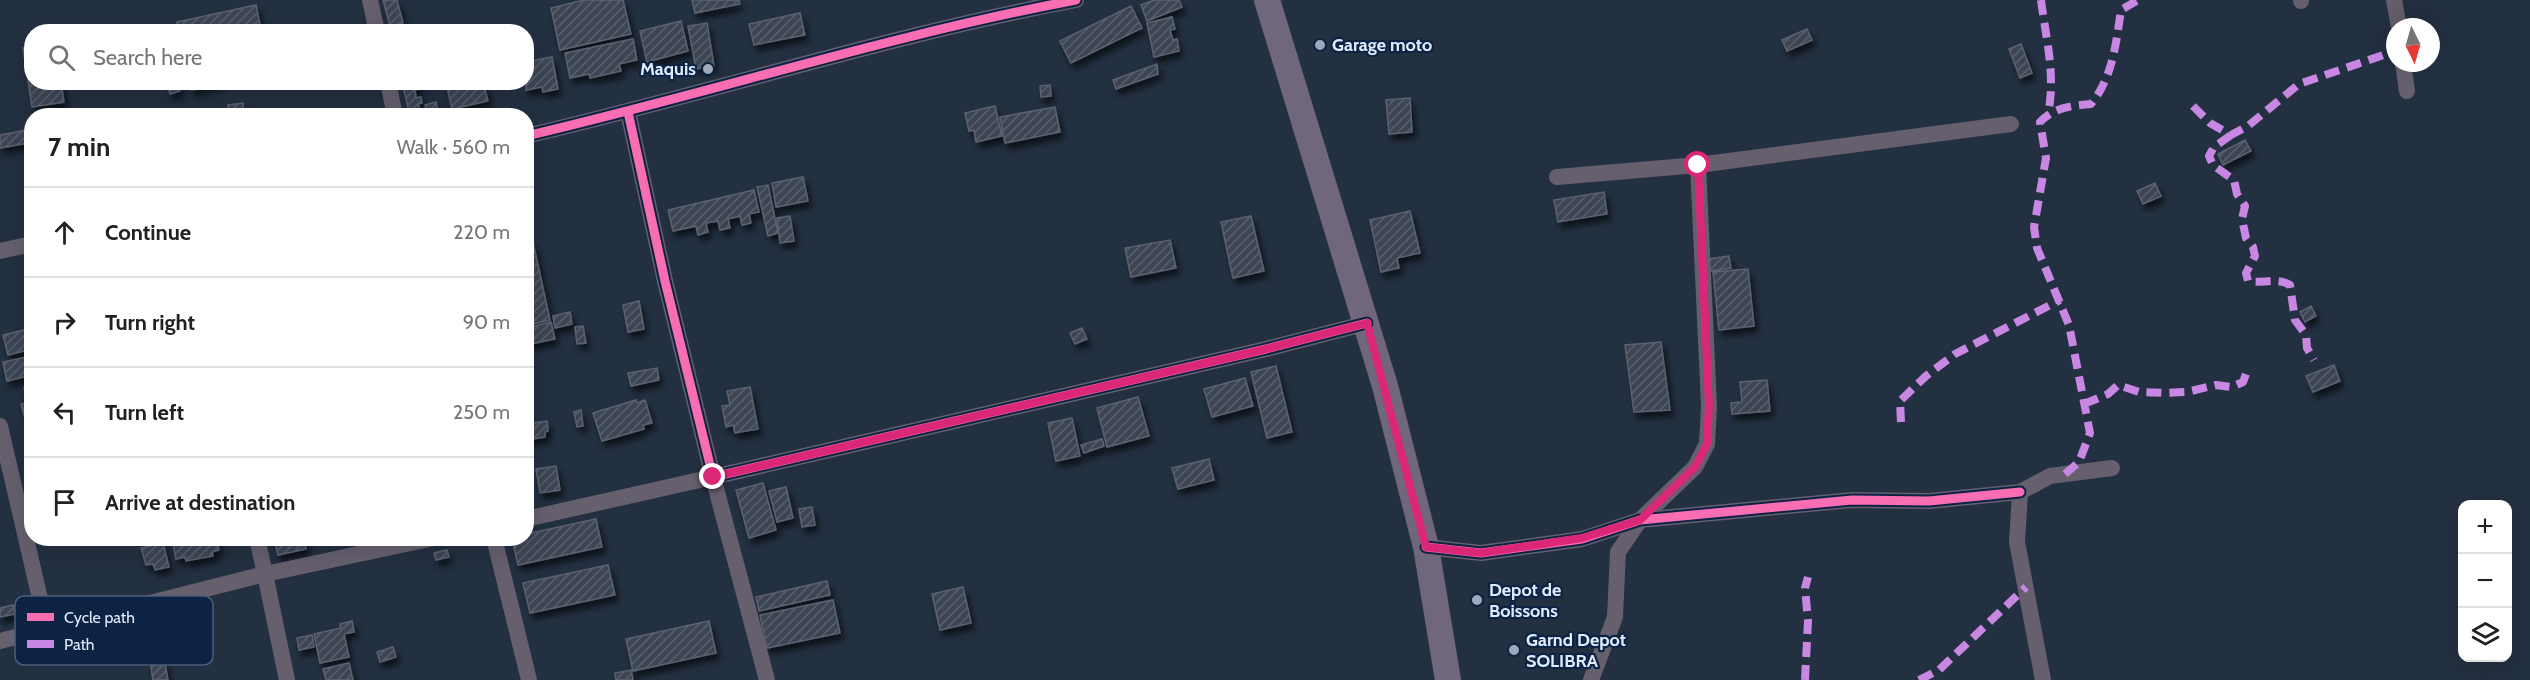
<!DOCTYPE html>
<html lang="en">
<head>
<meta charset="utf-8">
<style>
	body { margin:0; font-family:Cabin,sans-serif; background:#f2f2f2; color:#202124 }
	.controls { position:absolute; right:18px; bottom:18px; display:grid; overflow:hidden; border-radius:12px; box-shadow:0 6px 24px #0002 }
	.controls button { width:54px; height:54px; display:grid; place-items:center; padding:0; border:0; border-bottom:2px solid #e0e0e0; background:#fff; color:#202124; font:30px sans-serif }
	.compass { position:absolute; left:2386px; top:18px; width:54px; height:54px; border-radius:50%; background:#fff; box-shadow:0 6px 24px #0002; rotate:175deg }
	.stop { position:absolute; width:18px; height:18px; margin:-14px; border:4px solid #db2777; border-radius:50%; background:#fff }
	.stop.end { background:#db2777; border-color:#fff; box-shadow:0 2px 6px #0008 }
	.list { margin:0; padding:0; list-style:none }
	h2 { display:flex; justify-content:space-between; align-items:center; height:78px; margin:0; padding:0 24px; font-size:26px }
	h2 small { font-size:20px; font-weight:400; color:#757577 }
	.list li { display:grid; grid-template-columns:39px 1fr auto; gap:18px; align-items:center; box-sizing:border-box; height:90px; padding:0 24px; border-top:2px solid #e0e0e0 }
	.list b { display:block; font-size:22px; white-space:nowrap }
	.list em { font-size:20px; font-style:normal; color:#757577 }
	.icon { flex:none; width:33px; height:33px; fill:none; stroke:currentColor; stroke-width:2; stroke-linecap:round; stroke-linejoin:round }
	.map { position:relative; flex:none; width:2530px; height:680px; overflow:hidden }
	.search { position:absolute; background:#fff; box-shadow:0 6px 24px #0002; left:24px; top:24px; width:510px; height:66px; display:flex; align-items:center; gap:15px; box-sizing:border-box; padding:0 21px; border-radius:24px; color:#757577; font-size:22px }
	.panel { position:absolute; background:#fff; box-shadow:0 6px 24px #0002; left:24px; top:108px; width:510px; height:438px; border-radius:24px }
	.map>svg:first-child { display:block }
	.building { fill:url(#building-hatch); stroke:#5b6271; stroke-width:1.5; filter:url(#shadow) }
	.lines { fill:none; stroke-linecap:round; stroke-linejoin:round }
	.street { stroke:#665f6e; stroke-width:16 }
	.primary { stroke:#70677c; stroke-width:26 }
	.quiet { stroke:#c787e3; stroke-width:8; stroke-dasharray:15 8; stroke-linecap:butt }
	.cycleway-casing { stroke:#0c2343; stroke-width:13 }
	.cycleway { stroke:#f96db3; stroke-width:9 }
	.route { stroke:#db2777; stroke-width:8 }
	.poi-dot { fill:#9eaabb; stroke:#0c2343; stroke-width:2 }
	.labels { text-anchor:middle; stroke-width:4.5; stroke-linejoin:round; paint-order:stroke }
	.poi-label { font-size:18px; font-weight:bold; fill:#e0ecfd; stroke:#0c2343; text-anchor:start }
	.key { fill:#0c2343; stroke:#4c5f7b; stroke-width:1.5 }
	.key-label { font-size:16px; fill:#e0ecfd }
</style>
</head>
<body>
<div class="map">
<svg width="2530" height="680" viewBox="0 0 2530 680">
	<defs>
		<pattern id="building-hatch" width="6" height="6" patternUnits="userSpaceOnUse" patternTransform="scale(1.5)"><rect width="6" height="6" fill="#3d4453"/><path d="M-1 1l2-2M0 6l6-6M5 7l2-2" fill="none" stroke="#595f6d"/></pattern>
		<filter id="shadow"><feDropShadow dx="3.5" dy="6" stdDeviation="3" flood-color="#0009"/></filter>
	</defs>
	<rect width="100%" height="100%" fill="#233041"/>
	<path class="building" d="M383 0H397L403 23 390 26Z
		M584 0H623L631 34 560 50 551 8Z
		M692 0H739L740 4 695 13Z
		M1154 0H1179L1182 7 1147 21 1141 5Z
		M256 5 261 29 251 32H179L177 22Z
		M1131 6 1142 28 1071 63 1060 41Z
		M800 13 805 35 754 45 749 24Z
		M1172 17 1175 29 1170 30 1173 40 1177 39 1179 51 1154 57 1147 23Z
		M681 21 688 51 647 62 640 31Z
		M707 23 714 66 696 69 688 26Z
		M342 25 344 32H312Z
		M1807 29 1812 40 1787 51 1782 40Z
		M633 39 637 60 619 64 621 71 590 78 589 74 570 78 565 53Z
		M2021 44 2032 73 2020 78 2009 49Z
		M32 46V82H61L64 102 32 107 23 48Z
		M552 57 558 89 543 92 542 87 526 90V62Z
		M1157 64 1158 74 1116 89 1113 80Z
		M167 82H178L180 91 170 94Z
		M190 82H225L192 90Z
		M402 82H418L420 89 415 90 416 98 421 97 422 103 418 104 420 110H424L425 116H410Z
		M446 82H483L488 101 452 109Z
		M1050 85 1051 96 1041 97 1040 86Z
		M1410 98 1412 132 1389 134 1386 100Z
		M436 102 439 116H428L425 105Z
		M243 103 244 116H229L228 105Z
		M995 106 1002 136 976 142 974 130 969 131 965 113Z
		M1055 107 1060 132 1005 143 1000 117Z
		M27 130 29 143 0 148V135Z
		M2245 140 2251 151 2223 165 2218 154Z
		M803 177 808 201 776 207 772 183Z
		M2155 183 2161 196 2143 204 2137 191Z
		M768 185 778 233 768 236 757 187Z
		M754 190 759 212 749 214 751 223 742 225 740 216 728 219 730 228 720 230 718 221 706 223 708 232 698 235 696 226 673 231 668 210Z
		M1604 192 1607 214 1558 222 1554 200Z
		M1410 211 1420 253 1397 258 1399 268 1381 272 1370 220Z
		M790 216 794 241 780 243 777 218Z
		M1251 216 1264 271 1233 278 1221 222Z
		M1170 240 1176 268 1131 277 1125 248Z
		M533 242 550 320 528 325 526 243Z
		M1729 256 1731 268 1710 271 1708 259Z
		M1748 269 1754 326 1719 330 1713 272Z
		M639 301 644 329 628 332 623 305Z
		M2311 306 2316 316 2305 322 2300 312Z
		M570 312 572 324 555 328 553 316Z
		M551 322 555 339 526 345V328Z
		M583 326 586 343 577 344 575 327Z
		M32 328V349L8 355 3 335Z
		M1082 328 1087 339 1075 344 1070 333Z
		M1661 342 1670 410 1634 412 1625 345Z
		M32 356V375L7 381 3 362Z
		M2334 365 2340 381 2313 392 2306 376Z
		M1276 366 1292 432 1267 438 1251 372Z
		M657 368 659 380 631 386 628 373Z
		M1245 378 1253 406 1212 417 1204 389Z
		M1767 380 1770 411 1732 414 1731 403 1742 402 1740 382Z
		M32 387V420L26 422 21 404 28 403 24 388Z
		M750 387 758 429 735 433 733 425 726 427 722 406 730 405 727 391Z
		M1138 397 1149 436 1107 447 1097 408Z
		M636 400 637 403 645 400 652 423 643 425 644 429 602 441 593 413Z
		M581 410 583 426 577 427 574 412Z
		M1072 418 1080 456 1056 461 1048 423Z
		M547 421 548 431 545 432V437L526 440V424Z
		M1102 439 1104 446 1084 453 1081 445Z
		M1209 459 1214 480 1178 489 1172 468Z
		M556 466 560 490 540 493 536 469Z
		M763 483 776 530 749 538 736 490Z
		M786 487 793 518 777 522 769 491Z
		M812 507 815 525 802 527 799 509Z
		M596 519 602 547 518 565 512 538H526V534Z
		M172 538H217L219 550 212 552 213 556 186 561 185 557 176 559Z
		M274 538H304L306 549 278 555Z
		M163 543 169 567 155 570 153 564 146 565 141 548Z
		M447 550 449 557 436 560 434 553Z
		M608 565 615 595 530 613 523 583Z
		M827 581 830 595 759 611 756 597Z
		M963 587 971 623 940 630 932 594Z
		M833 600 840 633 767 648 760 615Z
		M13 605 15 614 0 617V608Z
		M352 621 354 632 344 634 349 657 320 663 314 634 341 628 340 624Z
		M709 621 716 653 633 671 626 639Z
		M312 635 314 647 299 650 297 638Z
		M393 647 396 657 380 662 377 652Z
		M164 658 168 680H153L150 661Z
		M349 663 353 680H326L323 669Z
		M631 670 633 680H616L615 673Z"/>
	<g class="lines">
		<path class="street" d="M370 0 377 32
			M2301 0V1
			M2394 0 2399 27
			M2403 63 2407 91
			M388 82 395 116
			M628 112 665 281 713 477 1266 349 1367 323
			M526 136C710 93 890 35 1076 0
			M1557 177 1698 165 2011 124
			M0 251 32 244
			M0 426 47 629 0 641
			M526 519 713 477 767 680
			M494 538 529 680
			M1426 547 1481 553 1582 539 1640 520 1852 500 1929 501 2020 492
			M47 629 265 574 257 538
			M287 680 265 574 434 538
			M1591 680 1615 617 1618 552 1640 520 1695 467 1707 444 1709 406 1698 165
			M2043 680 2017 542 2020 492 2050 476 2112 468"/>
		<path class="primary" d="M1267 0 1385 386 1426 547 1448 680"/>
		<path class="quiet" d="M2041 0C2046 39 2056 75 2048 114
			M2193 106 2210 123 2231 135 2248 126 2299 84 2395 51
			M2231 135 2214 147 2209 156 2213 165 2234 180 2237 194 2245 206 2242 219 2246 238 2253 247 2255 256 2246 273 2248 281C2262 284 2277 277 2290 285L2295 320 2306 335 2307 348 2314 360
			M2084 404 2108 394 2118 385 2139 392 2165 393 2187 392 2216 385 2232 387 2243 382 2246 374
			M1901 422 1900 401 1926 376 1955 354 2060 300
			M2065 474 2079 462 2090 433 2069 325 2037 248 2034 227 2046 158 2040 122C2055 107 2071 106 2091 104 2113 77 2116 43 2121 10L2138 0
			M1805 680 1808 621 1805 588 1808 577
			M1919 680 1939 670 2026 587"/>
		<defs>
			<path id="cycleway" d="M628 112 665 281 713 477 1266 349 1367 323
				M526 136C710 93 890 35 1076 0
				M1426 547 1481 553 1582 539 1640 520 1852 500 1929 501 2020 492"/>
		</defs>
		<use href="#cycleway" class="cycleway-casing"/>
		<use href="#cycleway" class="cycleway"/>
	</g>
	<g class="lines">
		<path class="route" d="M713 477 1266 349 1367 323 1426 547 1481 553 1582 538 1640 520 1695 467 1707 444 1709 406 1698 165"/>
	</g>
	<g class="poi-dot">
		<circle cx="1320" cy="45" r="6"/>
		<circle cx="708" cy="69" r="6"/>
		<circle cx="1477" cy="600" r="6"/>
		<circle cx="1514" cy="650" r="6"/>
	</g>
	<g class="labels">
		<g class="poi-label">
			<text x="1332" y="51">Garage moto</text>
			<text x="696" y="75" text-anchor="end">Maquis</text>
			<text x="1489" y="596">Depot de<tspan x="1489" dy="21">Boissons</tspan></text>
			<text x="1526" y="646">Garnd Depot<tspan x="1526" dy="21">SOLIBRA</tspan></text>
		</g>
	</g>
	<rect x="15" y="596" width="198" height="69" rx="9" class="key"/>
	<rect x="27" y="613" width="27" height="8" fill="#f96db3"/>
	<rect x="27" y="640" width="27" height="8" fill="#c787e3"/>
	<g class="key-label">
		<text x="64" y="623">Cycle path</text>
		<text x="64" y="650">Path</text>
	</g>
</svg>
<div class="controls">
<button>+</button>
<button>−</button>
<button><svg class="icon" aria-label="layers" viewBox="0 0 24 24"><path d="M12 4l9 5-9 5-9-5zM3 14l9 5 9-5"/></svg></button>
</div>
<svg class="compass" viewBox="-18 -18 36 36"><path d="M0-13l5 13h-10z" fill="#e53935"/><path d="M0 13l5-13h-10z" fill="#757577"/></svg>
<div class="stop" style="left:1698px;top:165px"></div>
<div class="stop end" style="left:713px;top:477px"></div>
<div class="search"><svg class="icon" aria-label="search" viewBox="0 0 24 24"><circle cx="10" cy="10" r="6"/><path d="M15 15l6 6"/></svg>Search here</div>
<section class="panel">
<h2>7 min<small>Walk · 560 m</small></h2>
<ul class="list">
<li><svg class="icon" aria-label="ahead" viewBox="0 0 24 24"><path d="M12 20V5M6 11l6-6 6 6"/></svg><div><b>Continue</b></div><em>220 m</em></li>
<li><svg class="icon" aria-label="right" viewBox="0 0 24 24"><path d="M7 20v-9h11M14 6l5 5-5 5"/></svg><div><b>Turn right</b></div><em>90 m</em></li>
<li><svg class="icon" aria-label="left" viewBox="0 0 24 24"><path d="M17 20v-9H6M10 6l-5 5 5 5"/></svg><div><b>Turn left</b></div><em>250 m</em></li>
<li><svg class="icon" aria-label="arrive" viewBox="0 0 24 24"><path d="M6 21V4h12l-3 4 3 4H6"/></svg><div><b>Arrive at destination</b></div></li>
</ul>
</section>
</div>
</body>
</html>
